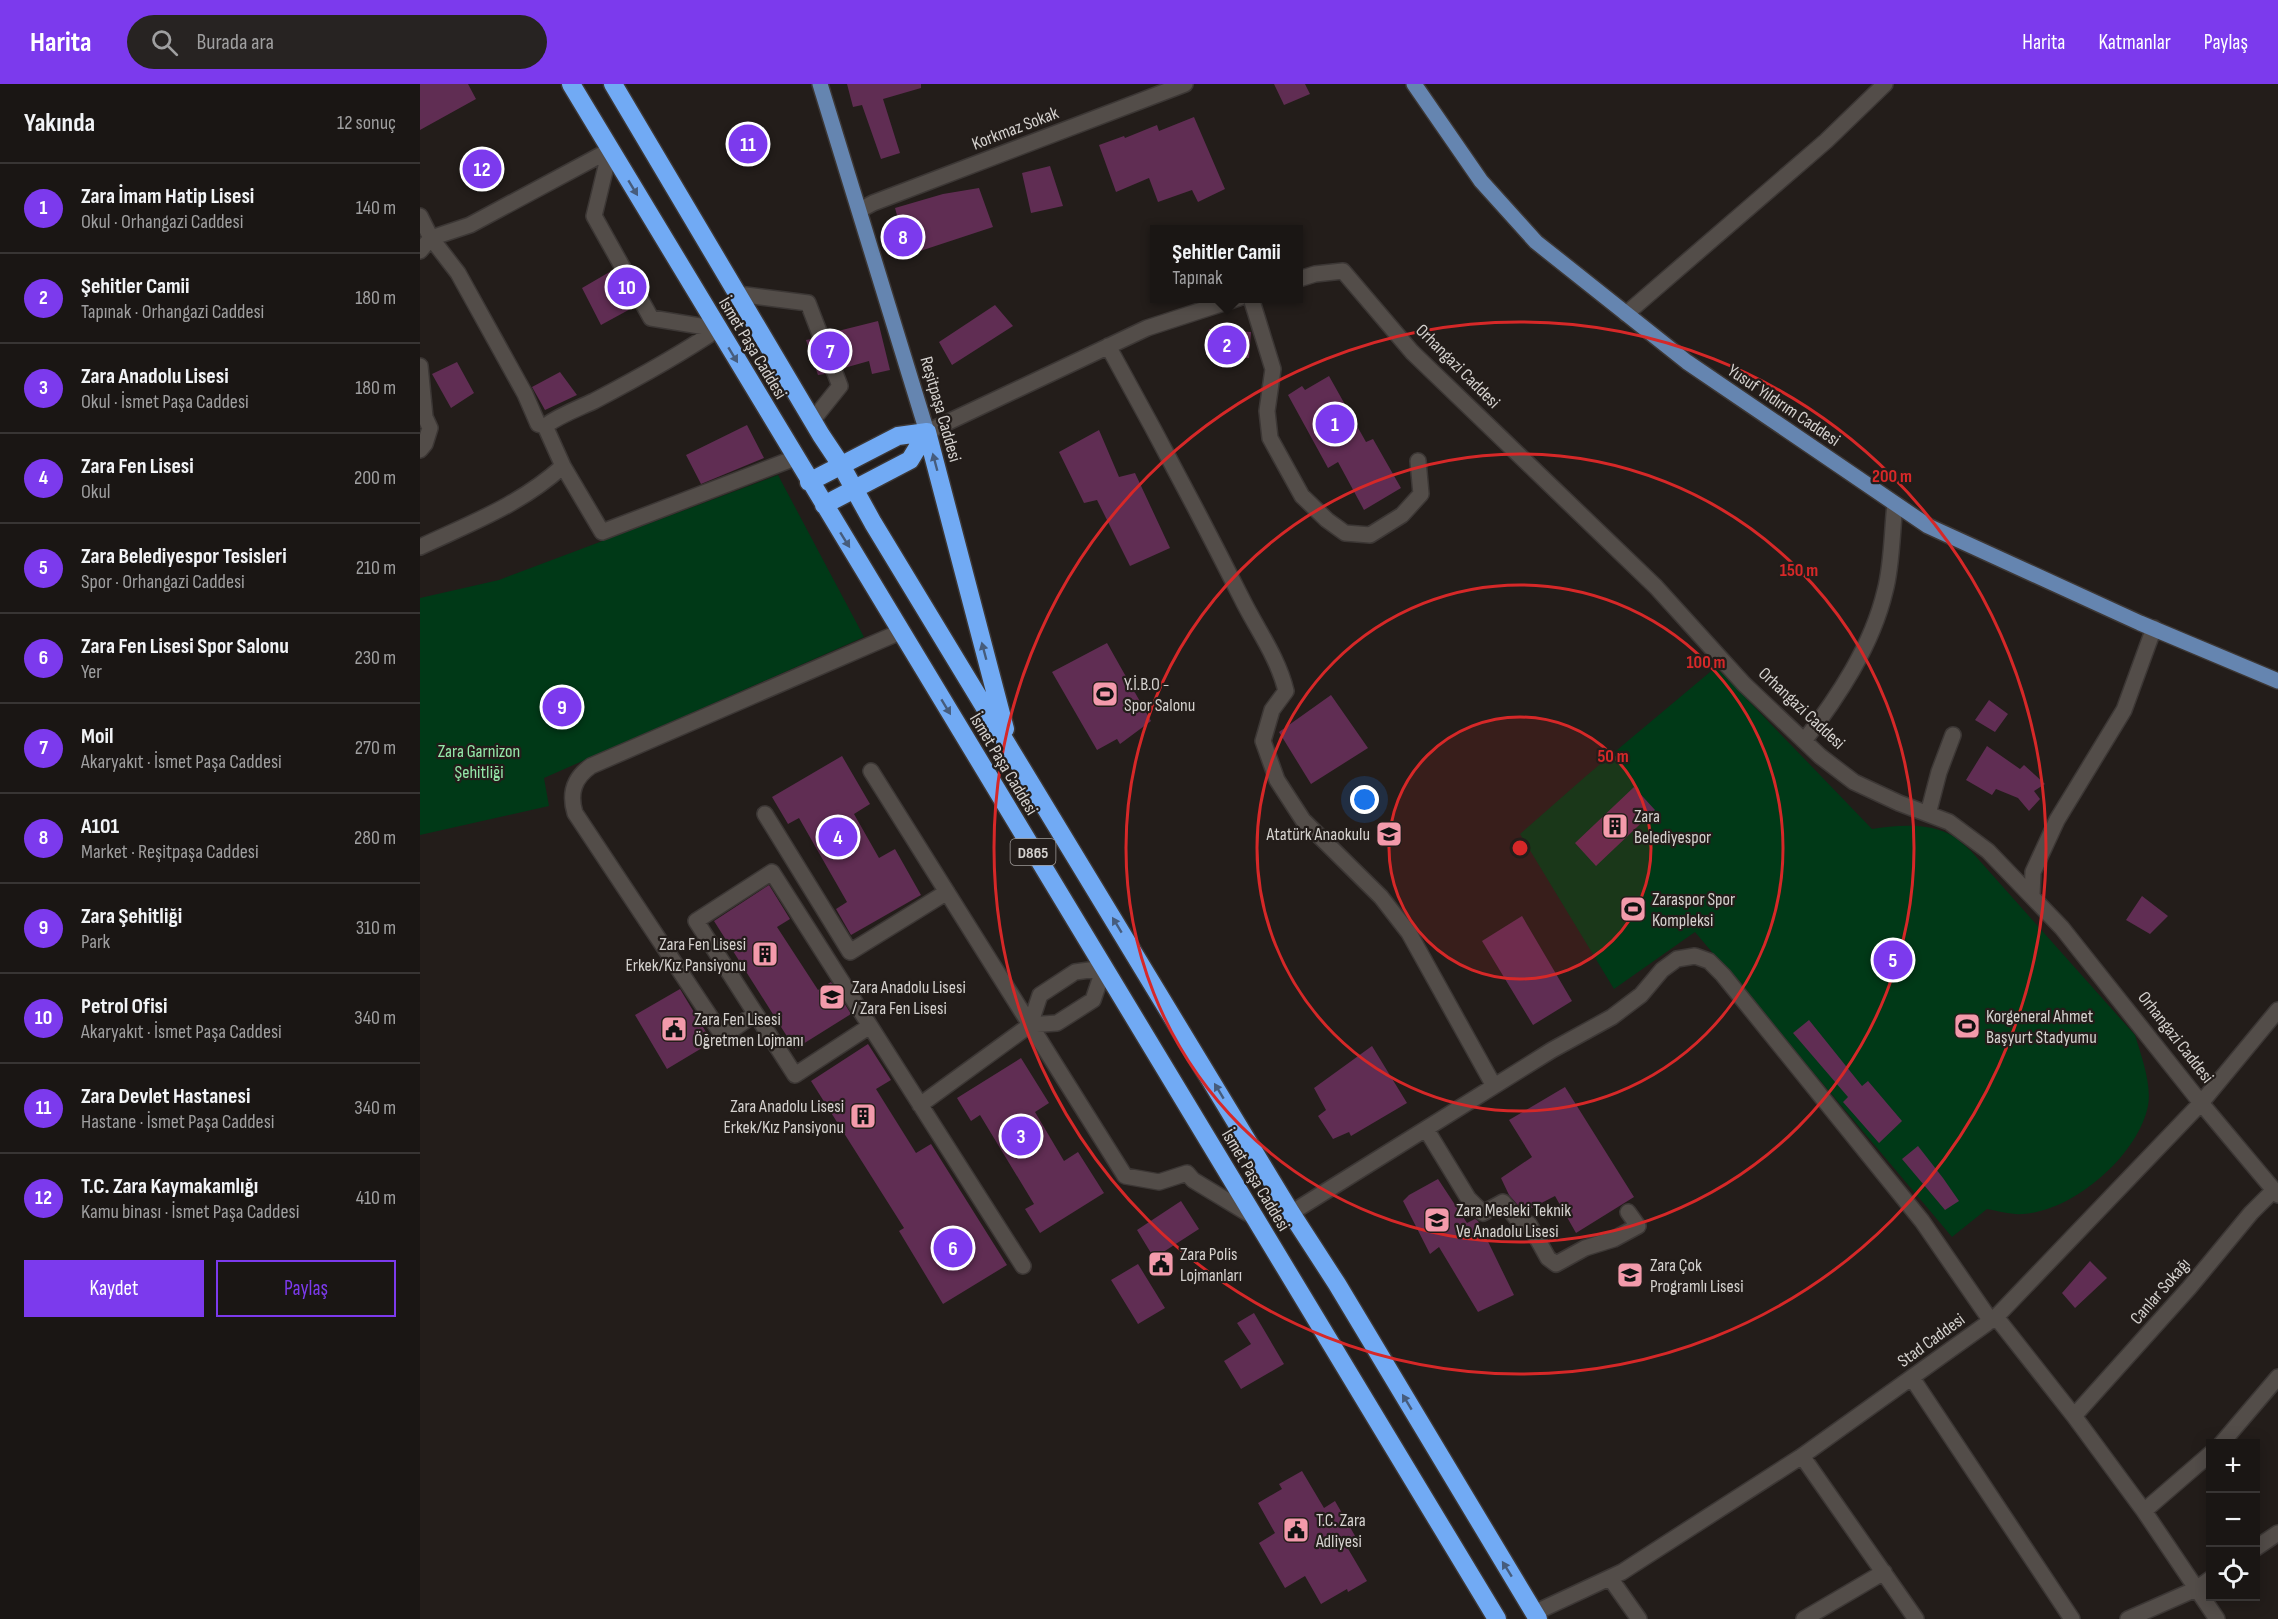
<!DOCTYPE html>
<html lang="tr">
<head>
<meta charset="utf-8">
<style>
	body { margin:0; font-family:"Sofia Sans Condensed",sans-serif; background:#272322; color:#f1f3f6 }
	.controls { position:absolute; right:18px; bottom:18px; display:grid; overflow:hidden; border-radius:0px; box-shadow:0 3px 15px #0003 }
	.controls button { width:54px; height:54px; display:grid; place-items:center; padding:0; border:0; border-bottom:2px solid #383534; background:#1a1614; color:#f1f3f6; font:30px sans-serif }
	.you { position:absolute; left:945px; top:716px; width:21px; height:21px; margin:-15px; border:4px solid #fff; border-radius:50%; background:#1a73e8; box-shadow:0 0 0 9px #1a73e833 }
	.badge { display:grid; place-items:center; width:39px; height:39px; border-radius:50%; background:#7c3aed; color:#fff; font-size:20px; font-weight:700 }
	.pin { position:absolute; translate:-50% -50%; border:3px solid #fff; box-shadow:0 2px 6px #0006 }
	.popup { position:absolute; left:730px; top:141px; width:153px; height:78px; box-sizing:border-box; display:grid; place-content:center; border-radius:0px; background:#1a1614; filter:drop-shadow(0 2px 4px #0005); font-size:20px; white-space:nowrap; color:#9f9fa0 }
	.popup b { font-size:22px; color:#f1f3f6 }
	.popup::after { content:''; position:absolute; left:50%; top:100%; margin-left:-12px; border:12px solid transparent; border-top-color:#1a1614 }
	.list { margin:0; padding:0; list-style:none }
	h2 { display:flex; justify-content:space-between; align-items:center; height:78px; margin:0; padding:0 24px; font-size:26px }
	h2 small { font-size:20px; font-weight:400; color:#9f9fa0 }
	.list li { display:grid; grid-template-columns:39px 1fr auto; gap:18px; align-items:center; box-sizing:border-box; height:90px; padding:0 24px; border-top:2px solid #383534 }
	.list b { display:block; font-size:22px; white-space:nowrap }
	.list p { margin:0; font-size:20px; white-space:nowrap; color:#9f9fa0 }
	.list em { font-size:20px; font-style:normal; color:#9f9fa0 }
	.actions { display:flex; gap:12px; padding:18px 24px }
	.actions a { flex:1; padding:14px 0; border:2px solid #7c3aed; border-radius:0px; text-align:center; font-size:21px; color:#7c3aed }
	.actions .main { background:#7c3aed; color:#fff }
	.icon { flex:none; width:33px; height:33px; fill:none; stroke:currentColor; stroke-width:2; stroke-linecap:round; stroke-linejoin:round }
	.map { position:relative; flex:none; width:1858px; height:1535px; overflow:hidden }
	header { display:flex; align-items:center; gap:36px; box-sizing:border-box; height:84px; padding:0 30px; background:#7c3aed; color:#fff }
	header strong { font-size:28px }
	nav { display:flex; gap:33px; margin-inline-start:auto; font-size:21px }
	.search { width:420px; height:54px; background:#272322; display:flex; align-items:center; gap:15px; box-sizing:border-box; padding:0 21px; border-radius:33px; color:#9f9fa0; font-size:22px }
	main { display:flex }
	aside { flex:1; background:#1a1614 }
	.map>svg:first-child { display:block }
	.green { fill:#003917 }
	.building { fill:#602d53 }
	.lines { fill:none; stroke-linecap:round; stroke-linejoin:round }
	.minor-casing { stroke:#3c3735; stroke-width:18 }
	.major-casing { stroke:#3c3735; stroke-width:18 }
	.highway-casing { stroke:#3c3735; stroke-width:21 }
	.minor { stroke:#534d49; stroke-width:15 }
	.major { stroke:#6585b0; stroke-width:15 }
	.highway { stroke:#71aaf4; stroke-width:18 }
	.oneway { fill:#465c7c }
	.ring { fill:none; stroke:#d62828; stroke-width:3 }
	.labels { text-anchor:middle; stroke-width:4.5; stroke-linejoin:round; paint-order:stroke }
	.shield { fill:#231d1a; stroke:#9f9b98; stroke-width:1.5 }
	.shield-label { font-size:16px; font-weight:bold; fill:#d4d1ce }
	.street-label { font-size:18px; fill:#d4d1ce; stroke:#231d1a }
	.poi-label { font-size:18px; fill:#d4d1ce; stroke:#231d1a; text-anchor:start }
	.park-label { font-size:18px; fill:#95e9aa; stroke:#231d1a }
	.centre { fill:#d62828; stroke:#231d1a; stroke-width:3 }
	.ring-label { font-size:18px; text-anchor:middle; font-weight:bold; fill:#d62828; stroke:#231d1a; stroke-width:4.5; stroke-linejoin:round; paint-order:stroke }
</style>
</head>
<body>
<header>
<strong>Harita</strong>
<div class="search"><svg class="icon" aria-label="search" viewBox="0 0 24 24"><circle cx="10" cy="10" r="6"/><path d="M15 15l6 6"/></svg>Burada ara</div>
<nav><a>Harita</a><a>Katmanlar</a><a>Paylaş</a></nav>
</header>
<main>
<aside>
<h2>Yakında<small>12 sonuç</small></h2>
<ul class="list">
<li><span class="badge">1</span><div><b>Zara İmam Hatip Lisesi</b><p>Okul · Orhangazi Caddesi</p></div><em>140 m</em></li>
<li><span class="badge">2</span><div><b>Şehitler Camii</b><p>Tapınak · Orhangazi Caddesi</p></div><em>180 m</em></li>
<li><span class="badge">3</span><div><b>Zara Anadolu Lisesi</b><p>Okul · İsmet Paşa Caddesi</p></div><em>180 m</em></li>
<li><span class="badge">4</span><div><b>Zara Fen Lisesi</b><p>Okul</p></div><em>200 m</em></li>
<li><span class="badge">5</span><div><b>Zara Belediyespor Tesisleri</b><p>Spor · Orhangazi Caddesi</p></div><em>210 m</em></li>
<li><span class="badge">6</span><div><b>Zara Fen Lisesi Spor Salonu</b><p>Yer</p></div><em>230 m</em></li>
<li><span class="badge">7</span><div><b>Moil</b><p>Akaryakıt · İsmet Paşa Caddesi</p></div><em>270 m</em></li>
<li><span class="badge">8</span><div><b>A101</b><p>Market · Reşitpaşa Caddesi</p></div><em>280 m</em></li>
<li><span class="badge">9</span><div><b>Zara Şehitliği</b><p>Park</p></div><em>310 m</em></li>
<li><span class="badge">10</span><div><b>Petrol Ofisi</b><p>Akaryakıt · İsmet Paşa Caddesi</p></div><em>340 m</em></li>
<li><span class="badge">11</span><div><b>Zara Devlet Hastanesi</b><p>Hastane · İsmet Paşa Caddesi</p></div><em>340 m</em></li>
<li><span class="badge">12</span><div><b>T.C. Zara Kaymakamlığı</b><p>Kamu binası · İsmet Paşa Caddesi</p></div><em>410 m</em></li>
</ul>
<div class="actions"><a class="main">Kaydet</a><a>Paylaş</a></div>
</aside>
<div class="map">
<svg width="1858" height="1535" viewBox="0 0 1858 1535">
	<rect width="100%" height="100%" fill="#231d1a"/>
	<path class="green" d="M358 391 444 553 124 694 129 722 0 751V514L79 496Z
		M1296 583 1452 745C1476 741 1511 738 1533 752 1539 756 1545 762 1551 767L1715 951C1721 971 1732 1000 1728 1022 1718 1071 1654 1127 1603 1130 1592 1131 1578 1127 1567 1125L1532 1153 1275 848 1194 905 1100 750 1166 692Z"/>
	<path class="building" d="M0 0H48L56 15 0 46Z
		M427 0H501V4L463 15 480 69 461 75 442 21 433 23Z
		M854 0H885L890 10 864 21Z
		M774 33 805 105 778 118 772 106 738 118 729 94 696 108 679 61 704 52 705 54 737 41 739 47Z
		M630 82 643 122 611 129 602 89Z
		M559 104 573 143 488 171 475 124 523 110Z
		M193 186 214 223 181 241 162 204Z
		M575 221 593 242 532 281 519 258Z
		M458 237 470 286 452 290 449 277 424 284 410 249Z
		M789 245 831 248 829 274 786 271Z
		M391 255 405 290 398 291 386 256Z
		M37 278 54 309 31 324 12 290Z
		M140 288 157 311 125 326 112 303Z
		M909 292 946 358 953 355 981 404 944 426 918 378 908 384 868 311 882 302 885 306Z
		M327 341 344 374 281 400 266 371Z
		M679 346 699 393 715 389 750 464 710 482 677 416 664 419 639 368Z
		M687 559 731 637 700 660 697 655 677 666 632 588Z
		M911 611 948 664 891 700 859 648Z
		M1569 616 1588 630 1575 648 1555 636Z
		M1567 662 1600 685 1604 681 1625 700 1614 707 1620 715 1609 727 1598 714 1576 705 1572 711 1546 696Z
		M422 672 450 720 434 730 459 774 475 765 501 811 431 851 416 825 427 818 379 734 368 740 352 713Z
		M1214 703 1235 726 1176 782 1155 759Z
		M349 801 370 835 357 843 398 906 411 898 431 930 375 965 294 837Z
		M1722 812 1748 832 1730 850 1706 836Z
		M1102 832 1152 917 1113 941 1062 857Z
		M260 905 292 958 247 985 215 931Z
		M1389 936 1442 1002 1448 997 1482 1037 1459 1059 1423 1018 1428 1013 1373 949Z
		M448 960 471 996 456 1005 496 1069 511 1060 587 1181 523 1220 479 1147 484 1144 391 997Z
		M952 962 987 1019 931 1052 929 1048 913 1055 898 1032 906 1026 894 1004Z
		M601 974 629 1019 615 1028 644 1077 658 1068 684 1109 620 1149 605 1125 614 1120 560 1031 551 1037 537 1014Z
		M1145 1003 1214 1113 1156 1149 1135 1112 1104 1128 1089 1111 1081 1094 1112 1073 1089 1036Z
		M1498 1062 1523 1094 1539 1117 1525 1126 1482 1075Z
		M1018 1095 1047 1139 1055 1135 1058 1137 1094 1211 1058 1228 1019 1163 1010 1170 983 1117 989 1111Z
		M761 1117 779 1145 734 1174 717 1146Z
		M1670 1177 1687 1194 1655 1224 1642 1209Z
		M718 1180 745 1224 718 1240 691 1196Z
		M834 1229 864 1280 821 1305 804 1277 831 1260 817 1239Z
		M882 1387 904 1424 915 1417 938 1457 927 1463 947 1497 928 1508 927 1505 901 1520 885 1492 865 1504 839 1459 855 1449 838 1419 862 1405 859 1400Z"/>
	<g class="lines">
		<defs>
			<path id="minor" d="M190 66 174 132 231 234 298 245
				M440 126 453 119 765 0
				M0 132 11 154 38 189 105 310 118 340 125 342
				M0 167 11 154 50 141 190 66
				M879 195 895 190 923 187 992 268 1236 503 1324 600 1400 672 1434 698 1479 719 1529 738 1568 767 1642 844 1781 1019 1858 1111
				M318 210 388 219 420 302 392 337
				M831 214 853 285 847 327 850 354 882 412 907 436 925 449 950 451 982 431 1001 410 998 377
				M1206 230 1406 57 1465 0
				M688 262C734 345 778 428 821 513 836 544 858 573 866 607L852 626 843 657 857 696 883 736 961 813 989 849 1074 1002
				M0 282 5 333 10 344 5 360 0 366
				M507 348 727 244 819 214
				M143 382 182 448 375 374
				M0 463C51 439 100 421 143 382L125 342C140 331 157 325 174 317 216 295 258 272 298 245
				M1384 657C1418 613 1452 562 1465 507 1472 482 1472 447 1475 420
				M451 687 705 1092 739 1098 767 1089 773 1096 834 1133
				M345 730 430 868 527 808
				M1508 730 1519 688 1533 651
				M1612 811 1613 788 1637 736 1704 626 1734 544
				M684 884 673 916 637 939 610 941 620 911 655 888Z
				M335 930 303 952 155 729C149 709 154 694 171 682L480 548
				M450 942 375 991 276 837 352 788C436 919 519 1051 603 1182
				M500 1021 610 941
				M1006 1045 1048 1114 1063 1129 1083 1118 1102 1141 1109 1140 1128 1174 1136 1180 1165 1164 1194 1155 1218 1142 1208 1128
				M871 1129 1132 966 1192 933 1221 911 1242 886 1257 875 1275 872 1289 877 1303 891 1502 1137 1571 1237
				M1576 1233 1654 1332 1724 1427 1797 1535
				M1492 1294 1652 1535
				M1654 1332 1769 1204 1831 1129 1854 1106
				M1801 1360 1858 1293
				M1382 1372 1496 1535
				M1724 1427 1790 1370
				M1836 1464 1858 1449
				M1190 1494 1219 1535
				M1114 1529 1202 1488 1382 1372 1576 1233 1781 1019 1858 926
				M1384 1535 1464 1488
				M1708 1535 1776 1505 1790 1495"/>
			<path id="major" d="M400 0 507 348
				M994 0 1061 97 1116 158 1267 278 1508 442 1720 539 1858 597"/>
			<path id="highway" d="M151 0 1077 1535
				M193 0 401 351 421 381 453 439 871 1129 917 1200 1118 1535
				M507 348 585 645
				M389 398 478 352 507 348
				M404 421 490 376 507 348"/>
		</defs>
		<use href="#minor" class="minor-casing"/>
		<use href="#major" class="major-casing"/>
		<use href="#highway" class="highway-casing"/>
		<use href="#minor" class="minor"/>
		<use href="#major" class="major"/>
		<use href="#highway" class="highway"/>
	</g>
	<defs><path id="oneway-solid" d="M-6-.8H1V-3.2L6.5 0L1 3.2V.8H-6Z" transform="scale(1.5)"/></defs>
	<g class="oneway">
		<use href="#oneway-solid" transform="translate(213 104) rotate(59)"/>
		<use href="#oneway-solid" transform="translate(313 271) rotate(59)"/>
		<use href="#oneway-solid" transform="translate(515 378) rotate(-105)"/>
		<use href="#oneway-solid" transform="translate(425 456) rotate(58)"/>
		<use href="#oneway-solid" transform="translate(564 567) rotate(-105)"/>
		<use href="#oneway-solid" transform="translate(526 623) rotate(59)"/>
		<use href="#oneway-solid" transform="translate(697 841) rotate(-121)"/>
		<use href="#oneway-solid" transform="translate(799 1007) rotate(-121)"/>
		<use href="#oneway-solid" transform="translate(987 1318) rotate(-121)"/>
		<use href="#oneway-solid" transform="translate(1087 1485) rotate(-122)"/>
	</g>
	<circle cx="1100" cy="764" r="131" fill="#d62828" fill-opacity=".12"/>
	<g class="ring">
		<circle cx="1100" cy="764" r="131"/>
		<circle cx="1100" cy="764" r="263"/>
		<circle cx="1100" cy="764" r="394"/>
		<circle cx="1100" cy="764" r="526"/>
	</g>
	<defs>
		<symbol id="stadium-square" viewBox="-11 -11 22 22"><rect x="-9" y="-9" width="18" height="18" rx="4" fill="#f39aab" stroke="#231d1a"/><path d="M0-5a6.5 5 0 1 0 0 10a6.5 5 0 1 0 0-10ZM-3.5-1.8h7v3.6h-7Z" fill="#111"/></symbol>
		<symbol id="building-square" viewBox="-11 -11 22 22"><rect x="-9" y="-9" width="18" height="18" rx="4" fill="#f39aab" stroke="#231d1a"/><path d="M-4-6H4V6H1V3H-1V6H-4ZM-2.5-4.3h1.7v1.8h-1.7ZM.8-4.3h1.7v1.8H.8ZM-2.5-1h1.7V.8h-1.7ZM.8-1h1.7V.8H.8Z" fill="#111"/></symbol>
		<symbol id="school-square" viewBox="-11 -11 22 22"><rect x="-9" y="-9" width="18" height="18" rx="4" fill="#f39aab" stroke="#231d1a"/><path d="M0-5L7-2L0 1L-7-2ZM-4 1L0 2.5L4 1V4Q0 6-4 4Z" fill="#111"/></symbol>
		<symbol id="civic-square" viewBox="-11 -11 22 22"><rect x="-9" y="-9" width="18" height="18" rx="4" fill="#f39aab" stroke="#231d1a"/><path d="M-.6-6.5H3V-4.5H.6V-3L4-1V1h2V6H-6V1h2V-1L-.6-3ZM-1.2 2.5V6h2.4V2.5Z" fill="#111"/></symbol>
	</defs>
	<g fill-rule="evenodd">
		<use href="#stadium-square" x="670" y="595" width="30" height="30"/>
		<use href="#building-square" x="1180" y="727" width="30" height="30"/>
		<use href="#school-square" x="954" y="735" width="30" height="30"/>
		<use href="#stadium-square" x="1198" y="810" width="30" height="30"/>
		<use href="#building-square" x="330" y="855" width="30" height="30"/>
		<use href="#school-square" x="397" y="898" width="30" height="30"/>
		<use href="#stadium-square" x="1532" y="927" width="30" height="30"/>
		<use href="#civic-square" x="239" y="930" width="30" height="30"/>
		<use href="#building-square" x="428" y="1017" width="30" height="30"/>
		<use href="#school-square" x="1002" y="1121" width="30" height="30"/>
		<use href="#civic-square" x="726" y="1165" width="30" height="30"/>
		<use href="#school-square" x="1195" y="1176" width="30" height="30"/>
		<use href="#civic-square" x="861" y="1431" width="30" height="30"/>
	</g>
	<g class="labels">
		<rect class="shield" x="590.5" y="755" width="45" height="26" rx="4.5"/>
		<g class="shield-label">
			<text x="613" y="774">D865</text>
		</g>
		<g class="street-label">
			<text transform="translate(595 44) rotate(-21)" y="6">Korkmaz Sokak</text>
			<text transform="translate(333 264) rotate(59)" y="6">İsmet Paşa Caddesi</text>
			<text transform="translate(1038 282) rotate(45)" y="6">Orhangazi Caddesi</text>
			<text transform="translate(1364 321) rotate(34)" y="6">Yusuf Yıldırım Caddesi</text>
			<text transform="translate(521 325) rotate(74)" y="6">Reşitpaşa Caddesi</text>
			<text transform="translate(1382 624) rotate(43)" y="6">Orhangazi Caddesi</text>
			<text transform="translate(584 680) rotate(59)" y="6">İsmet Paşa Caddesi</text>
			<text transform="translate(1756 953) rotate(52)" y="6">Orhangazi Caddesi</text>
			<text transform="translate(836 1096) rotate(59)" y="6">İsmet Paşa Caddesi</text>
			<text transform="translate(1740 1207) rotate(-49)" y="6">Canlar Sokağı</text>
			<text transform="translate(1511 1256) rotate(-36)" y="6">Stad Caddesi</text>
		</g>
		<g class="poi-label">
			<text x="704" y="606">Y.İ.B.O -<tspan x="704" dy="21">Spor Salonu</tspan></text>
			<text x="1214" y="738">Zara<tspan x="1214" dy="21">Belediyespor</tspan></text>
			<text x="950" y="756" text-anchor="end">Atatürk Anaokulu</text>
			<text x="1232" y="821">Zaraspor Spor<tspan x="1232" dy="21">Kompleksi</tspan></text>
			<text x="326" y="866" text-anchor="end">Zara Fen Lisesi<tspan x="326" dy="21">Erkek/Kız Pansiyonu</tspan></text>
			<text x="432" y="909">Zara Anadolu Lisesi<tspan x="432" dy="21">/ Zara Fen Lisesi</tspan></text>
			<text x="1566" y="938">Korgeneral Ahmet<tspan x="1566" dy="21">Başyurt Stadyumu</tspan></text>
			<text x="274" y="941">Zara Fen Lisesi<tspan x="274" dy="21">Öğretmen Lojmanı</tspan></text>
			<text x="424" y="1028" text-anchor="end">Zara Anadolu Lisesi<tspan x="424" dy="21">Erkek/Kız Pansiyonu</tspan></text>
			<text x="1036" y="1132">Zara Mesleki Teknik<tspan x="1036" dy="21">Ve Anadolu Lisesi</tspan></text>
			<text x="760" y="1176">Zara Polis<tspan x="760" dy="21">Lojmanları</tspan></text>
			<text x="1230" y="1187">Zara Çok<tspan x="1230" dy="21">Programlı Lisesi</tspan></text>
			<text x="896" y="1442">T.C. Zara<tspan x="896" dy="21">Adliyesi</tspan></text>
		</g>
		<g class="park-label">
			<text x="59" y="673">Zara Garnizon<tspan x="59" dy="21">Şehitliği</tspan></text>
		</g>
	</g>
	<circle cx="1100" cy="764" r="9" class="centre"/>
	<g class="ring-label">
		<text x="1472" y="398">200 m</text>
		<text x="1379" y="492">150 m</text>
		<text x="1286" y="584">100 m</text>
		<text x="1193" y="678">50 m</text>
	</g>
</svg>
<div class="controls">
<button>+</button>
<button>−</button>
<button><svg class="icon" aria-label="locate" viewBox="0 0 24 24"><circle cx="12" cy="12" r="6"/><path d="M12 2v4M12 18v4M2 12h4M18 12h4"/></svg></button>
</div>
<div class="you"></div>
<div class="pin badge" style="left:915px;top:340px">1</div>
<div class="pin badge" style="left:807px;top:261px">2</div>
<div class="popup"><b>Şehitler Camii</b>Tapınak</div>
<div class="pin badge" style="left:601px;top:1052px">3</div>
<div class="pin badge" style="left:418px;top:753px">4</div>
<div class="pin badge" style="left:1473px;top:876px">5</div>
<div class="pin badge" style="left:533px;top:1164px">6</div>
<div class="pin badge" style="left:410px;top:267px">7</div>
<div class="pin badge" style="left:483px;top:153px">8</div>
<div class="pin badge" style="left:142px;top:623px">9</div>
<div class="pin badge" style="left:207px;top:203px">10</div>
<div class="pin badge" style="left:328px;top:60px">11</div>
<div class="pin badge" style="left:62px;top:85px">12</div>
</div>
</main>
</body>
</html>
